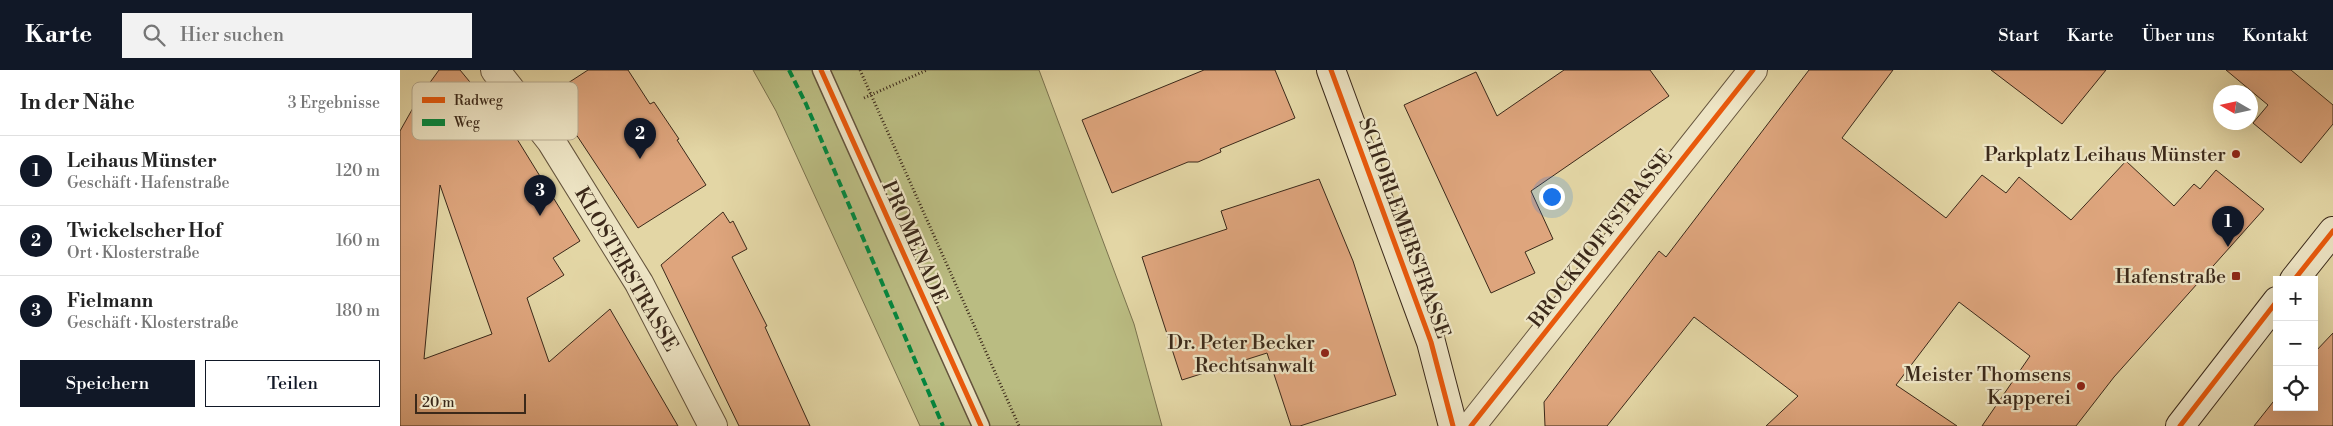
<!DOCTYPE html>
<html lang="de">
<head>
<meta charset="utf-8">
<style>
	body { margin:0; font-family:"Libre Bodoni",serif; background:#f2f2f2; color:#222 }
	.controls { position:absolute; right:15px; bottom:15px; display:grid; overflow:hidden; border-radius:0px; box-shadow:0 5px 20px #0002 }
	.controls button { width:45px; height:45px; display:grid; place-items:center; padding:0; border:0; border-bottom:1px solid #e0e0e0; background:#fff; color:#222; font:25px sans-serif }
	.compass { position:absolute; left:1813px; top:15px; width:45px; height:45px; border-radius:50%; background:#fff; box-shadow:0 5px 20px #0002; rotate:279deg }
	.scale { position:absolute; left:15px; bottom:12px; width:111px; box-sizing:border-box; padding-left:5px; border:2px solid #3b291a; border-top:0; font-size:14px; line-height:18px; white-space:nowrap; color:#3b291a; -webkit-text-stroke:4px #ede4c4; paint-order:stroke }
	.you { position:absolute; left:1151px; top:126px; width:18px; height:18px; margin:-12px; border:4px solid #fff; border-radius:50%; background:#1a73e8; box-shadow:0 0 0 8px #1a73e833 }
	.badge { display:grid; place-items:center; width:32px; height:32px; border-radius:50%; background:#111827; color:#fff; font-size:16px; font-weight:700 }
	.pin { position:absolute; translate:-50% -41px; filter:drop-shadow(0 1px 2px #0008) }
	.pin::after { content:''; position:absolute; top:26px; width:18px; height:15px; background:inherit; clip-path:polygon(0 0,100% 0,50% 100%) }
	.list { margin:0; padding:0; list-style:none }
	h2 { display:flex; justify-content:space-between; align-items:center; height:65px; margin:0; padding:0 20px; font-size:21px }
	h2 small { font-size:16px; font-weight:400; color:#767676 }
	.list li { display:grid; grid-template-columns:32px 1fr auto; gap:15px; align-items:center; box-sizing:border-box; height:70px; padding:0 20px; border-top:1px solid #e0e0e0 }
	.list b { display:block; font-size:19px; white-space:nowrap }
	.list p { margin:0; font-size:16px; white-space:nowrap; color:#767676 }
	.list em { font-size:16px; font-style:normal; color:#767676 }
	.actions { display:flex; gap:10px; padding:15px 20px }
	.actions a { flex:1; padding:11px 0; border:1px solid #111827; border-radius:0px; text-align:center; font-size:18px; color:#111827 }
	.actions .main { background:#111827; color:#fff }
	.icon { flex:none; width:28px; height:28px; fill:none; stroke:currentColor; stroke-width:2; stroke-linecap:round; stroke-linejoin:round }
	.map { position:relative; flex:none; width:1933px; height:356px; overflow:hidden }
	header { display:flex; align-items:center; gap:30px; box-sizing:border-box; height:70px; padding:0 25px; background:#111827; color:#fff }
	header strong { font-size:24px }
	nav { display:flex; gap:28px; margin-inline-start:auto; font-size:18px }
	.search { width:350px; height:45px; background:#f2f2f2; display:flex; align-items:center; gap:12px; box-sizing:border-box; padding:0 18px; border-radius:0px; color:#767676; font-size:19px }
	main { display:flex }
	aside { flex:1; background:#fff }
	.map>svg:first-child { display:block }
	.green { fill:#babc82; stroke:#7a724e }
	.building { fill:#dea57d; stroke:#3b291a; fill-rule:evenodd }
	.lines { fill:none; stroke-linecap:round; stroke-linejoin:round }
	.service-casing { stroke:#65543d; stroke-width:19 }
	.minor-casing { stroke:#65543d; stroke-width:30 }
	.secondary-casing { stroke:#3b291a; stroke-width:30 }
	.path { stroke:#3b291a; stroke-width:3; stroke-dasharray:1 2.5; stroke-linecap:butt }
	.service { stroke:#ede4c4; stroke-width:16 }
	.minor { stroke:#ede4c4; stroke-width:28 }
	.secondary { stroke:#ede4c4; stroke-width:28 }
	.quiet { stroke:#00873e; stroke-width:4; stroke-dasharray:8 4; stroke-linecap:butt }
	.cycleway-casing { stroke:#ede4c4; stroke-width:8 }
	.cycleway { stroke:#e8590c; stroke-width:5 }
	.poi-dot { fill:#8f2418; stroke:#ede4c4; stroke-width:2 }
	.labels { text-anchor:middle; stroke-width:4.5; stroke-linejoin:round; paint-order:stroke }
	.poi-label { font-size:20px; fill:#3b291a; stroke:#ede4c4; text-anchor:end }
	.street-label { font-size:20px; fill:#3b291a; stroke:#ede4c4 }
	.key { fill:#ede4c4; stroke:#b8ac91; stroke-width:1 }
	.key-label { font-size:14px; fill:#3b291a }
</style>
</head>
<body>
<header>
<strong>Karte</strong>
<div class="search"><svg class="icon" aria-label="search" viewBox="0 0 24 24"><circle cx="10" cy="10" r="6"/><path d="M15 15l6 6"/></svg>Hier suchen</div>
<nav><a>Start</a><a>Karte</a><a>Über uns</a><a>Kontakt</a></nav>
</header>
<main>
<aside>
<h2>In der Nähe<small>3 Ergebnisse</small></h2>
<ul class="list">
<li><span class="badge">1</span><div><b>Leihaus Münster</b><p>Geschäft · Hafenstraße</p></div><em>120 m</em></li>
<li><span class="badge">2</span><div><b>Twickelscher Hof</b><p>Ort · Klosterstraße</p></div><em>160 m</em></li>
<li><span class="badge">3</span><div><b>Fielmann</b><p>Geschäft · Klosterstraße</p></div><em>180 m</em></li>
</ul>
<div class="actions"><a class="main">Speichern</a><a>Teilen</a></div>
</aside>
<div class="map">
<svg width="1933" height="356" viewBox="0 0 1933 356">
	<rect width="100%" height="100%" fill="#e3d6a5"/>
	<filter id="stains"><feTurbulence type="fractalNoise" baseFrequency=".004" numOctaves="4"/><feColorMatrix values="0 0 0 0 .2 0 0 0 0 .09 0 0 0 0 .02 0 0 0 .5 -.17"/></filter>
	<radialGradient id="worn" r=".72"><stop offset=".6" stop-color="#630" stop-opacity="0"/><stop offset="1" stop-color="#630" stop-opacity=".3"/></radialGradient>
	<path class="green" d="M353 0H639L734 254 762 356H520L376 41Z"/>
	<path class="building" d="M39 0H60L117 69 180 171 153 188 164 205 127 228 149 292 210 239 278 356H0V61L18 29ZM40 115 92 264 24 289Z
		M188 0H228L250 34 254 32 279 69 277 70 306 115 238 158 158 37 175 25 168 13Z
		M804 0H875L895 48 820 79 821 82 798 92H788L712 123 682 50Z
		M1164 0H1250L1269 26 1131 121 1153 169 1125 182 1135 203 1091 223 1004 35 1076 2 1097 46Z
		M1409 0H1493L1442 68 1546 148 1582 105 1606 123 1619 107 1671 150 1726 91 1774 136 1794 114 1800 119 1816 100 1864 139 1714 307 1676 356H1582L1630 286 1559 232 1496 315 1557 356H1366L1398 326 1294 247 1207 356H1145L1144 332 1259 181 1266 187Z
		M1591 0H1706L1662 54Z
		M1826 0H1891L1933 35V54L1901 93 1853 53 1868 35Z
		M919 109 953 191 996 325 900 356H891L867 283 782 310 742 187 827 159 821 141Z
		M323 142 330 153 333 151 347 179 332 187 367 256 365 257 410 356H339L261 195Z
		M1933 263V356H1854L1877 327V337H1914V283Z"/>
	<g class="lines">
		<defs>
			<path id="service" d="M421 0 581 356"/>
			<path id="minor" d="M95 0 151 71 239 213 313 356
				M1071 356 1353 0"/>
			<path id="secondary" d="M931 0 1031 272 1053 356
				M1894 210 1933 161
				M1780 356 1877 231"/>
		</defs>
		<use href="#service" class="service-casing"/>
		<use href="#minor" class="minor-casing"/>
		<use href="#secondary" class="secondary-casing"/>
		<path class="path" d="M460 0 619 356
			M464 28 527 0"/>
		<use href="#service" class="service"/>
		<use href="#minor" class="minor"/>
		<use href="#secondary" class="secondary"/>
		<path class="quiet" d="M389 0 406 34 543 356"/>
		<defs>
			<path id="cycleway" d="M421 0 581 356
				M931 0 1031 272 1053 356
				M1894 210 1933 161
				M1071 356 1353 0
				M1780 356 1877 231"/>
		</defs>
		<use href="#cycleway" class="cycleway-casing"/>
		<use href="#cycleway" class="cycleway"/>
	</g>
	<g class="poi-dot">
		<circle cx="1836" cy="84" r="5"/>
		<rect x="1831" y="201" width="10" height="10" rx="2.5"/>
		<circle cx="925" cy="283" r="5"/>
		<circle cx="1681" cy="316" r="5"/>
	</g>
	<g class="labels">
		<g class="poi-label">
			<text x="1826" y="91">Parkplatz Leihaus Münster</text>
			<text x="1826" y="213">Hafenstraße</text>
			<text x="915" y="279">Dr. Peter Becker<tspan x="915" dy="23">Rechtsanwalt</tspan></text>
			<text x="1671" y="311">Meister Thomsens<tspan x="1671" dy="23">Kapperei</tspan></text>
		</g>
		<g class="street-label">
			<text transform="translate(1005 158) rotate(70)" y="7">SCHORLEMERSTRASSE</text>
			<text transform="translate(1200 168) rotate(-52)" y="7">BROCKHOFFSTRASSE</text>
			<text transform="translate(515 172) rotate(66)" y="7">PROMENADE</text>
			<text transform="translate(227 199) rotate(60)" y="7">KLOSTERSTRASSE</text>
		</g>
	</g>
	<rect x="12" y="12" width="166" height="58" rx="8" class="key"/>
	<rect x="22" y="27" width="23" height="6" fill="#e8590c"/>
	<rect x="22" y="49" width="23" height="7" fill="#00873e"/>
	<g class="key-label">
		<text x="54" y="35">Radweg</text>
		<text x="54" y="57">Weg</text>
	</g>
	<rect width="100%" height="100%" filter="url(#stains)"/>
	<rect width="100%" height="100%" fill="url(#worn)"/>
</svg>
<div class="controls">
<button>+</button>
<button>−</button>
<button><svg class="icon" aria-label="locate" viewBox="0 0 24 24"><circle cx="12" cy="12" r="6"/><path d="M12 2v4M12 18v4M2 12h4M18 12h4"/></svg></button>
</div>
<svg class="compass" viewBox="-18 -18 36 36"><path d="M0-13l5 13h-10z" fill="#e53935"/><path d="M0 13l5-13h-10z" fill="#767676"/></svg>
<div class="scale">20 m</div>
<div class="you"></div>
<div class="pin badge" style="left:1828px;top:177px">1</div>
<div class="pin badge" style="left:240px;top:89px">2</div>
<div class="pin badge" style="left:140px;top:146px">3</div>
</div>
</main>
</body>
</html>
